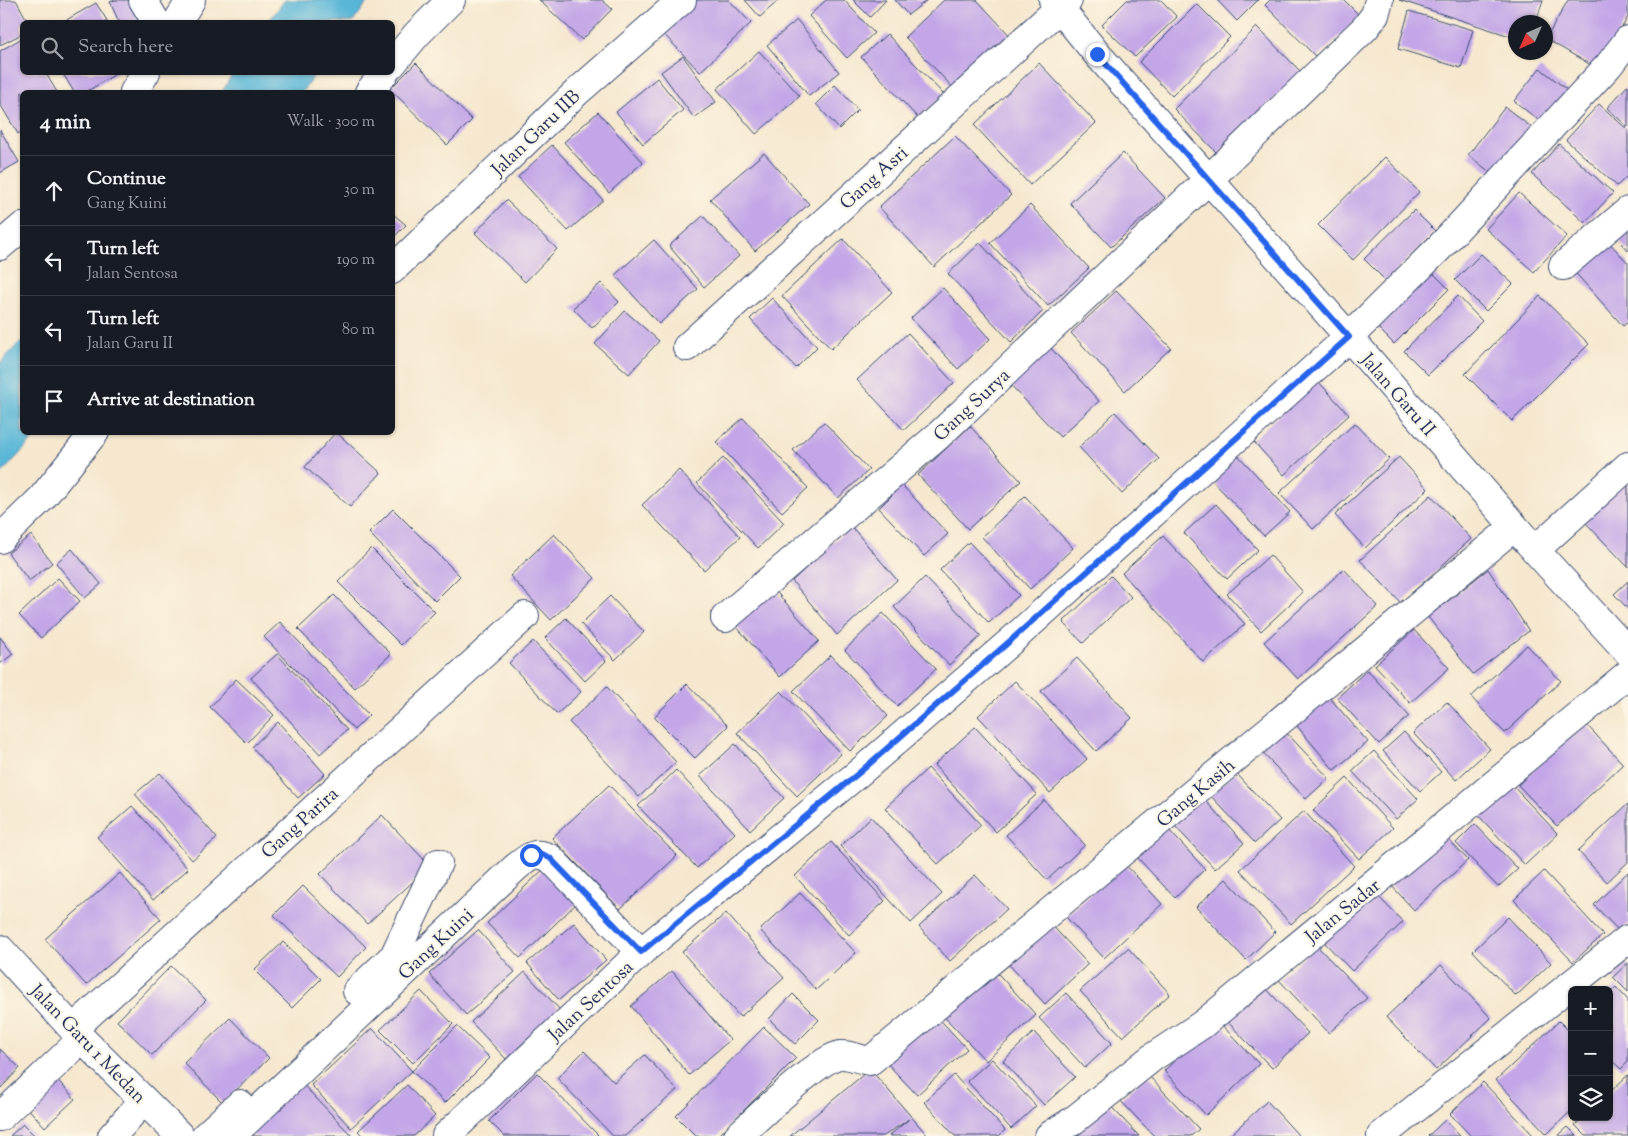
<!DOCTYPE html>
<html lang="en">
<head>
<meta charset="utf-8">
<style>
	body { margin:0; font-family:"Sorts Mill Goudy",serif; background:#20242c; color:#f1f3f6 }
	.controls { position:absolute; right:15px; bottom:15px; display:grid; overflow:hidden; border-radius:8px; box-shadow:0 1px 4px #0004 }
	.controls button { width:45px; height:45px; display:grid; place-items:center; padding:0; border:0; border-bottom:1px solid #363941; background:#171b24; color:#f1f3f6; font:25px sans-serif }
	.compass { position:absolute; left:1508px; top:15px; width:45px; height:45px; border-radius:50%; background:#171b24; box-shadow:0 1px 4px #0004; rotate:225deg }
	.stop { position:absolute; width:15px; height:15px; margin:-11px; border:4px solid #2563eb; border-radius:50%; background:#fff }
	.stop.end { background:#2563eb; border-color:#fff; box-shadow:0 1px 5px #0008 }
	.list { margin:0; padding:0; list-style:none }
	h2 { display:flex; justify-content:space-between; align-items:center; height:65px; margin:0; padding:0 20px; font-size:21px }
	h2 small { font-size:16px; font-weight:400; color:#9ea1a6 }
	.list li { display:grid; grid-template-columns:32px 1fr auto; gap:15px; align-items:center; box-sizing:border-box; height:70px; padding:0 20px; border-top:1px solid #363941 }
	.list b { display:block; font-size:19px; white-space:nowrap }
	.list p { margin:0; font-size:16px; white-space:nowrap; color:#9ea1a6 }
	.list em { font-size:16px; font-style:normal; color:#9ea1a6 }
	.icon { flex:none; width:28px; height:28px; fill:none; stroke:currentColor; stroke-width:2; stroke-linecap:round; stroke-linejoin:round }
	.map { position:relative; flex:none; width:1628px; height:1136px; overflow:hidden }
	.search { position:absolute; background:#171b24; box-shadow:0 1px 4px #0004; left:20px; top:20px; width:375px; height:55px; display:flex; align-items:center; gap:12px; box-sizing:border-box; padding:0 18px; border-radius:8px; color:#9ea1a6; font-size:19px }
	.panel { position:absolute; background:#171b24; box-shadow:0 1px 4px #0004; left:20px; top:90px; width:375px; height:345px; border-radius:8px }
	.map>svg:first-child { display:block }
	.water { fill:#59b6d7; stroke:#3a729a }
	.building { fill:#c2a6e7 }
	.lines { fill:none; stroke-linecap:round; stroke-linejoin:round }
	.minor-casing { stroke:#3c4b6f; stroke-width:30 }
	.minor { stroke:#fff; stroke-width:28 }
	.route { stroke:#2563eb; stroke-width:6 }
	.labels { text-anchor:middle; stroke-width:4; stroke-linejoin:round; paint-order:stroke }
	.street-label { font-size:19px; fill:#1b2f5e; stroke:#fcf5e5 }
</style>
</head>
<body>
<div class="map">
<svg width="1628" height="1136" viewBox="0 0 1628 1136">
	<rect width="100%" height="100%" fill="#fcf5e5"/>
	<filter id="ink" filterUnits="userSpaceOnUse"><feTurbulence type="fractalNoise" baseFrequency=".02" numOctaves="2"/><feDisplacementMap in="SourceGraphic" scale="10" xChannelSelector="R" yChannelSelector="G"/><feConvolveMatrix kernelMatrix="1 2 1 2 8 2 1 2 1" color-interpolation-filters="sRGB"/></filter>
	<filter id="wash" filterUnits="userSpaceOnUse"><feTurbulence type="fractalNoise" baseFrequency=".0096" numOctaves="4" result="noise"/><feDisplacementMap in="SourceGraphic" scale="20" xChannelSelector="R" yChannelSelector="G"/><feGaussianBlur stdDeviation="1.12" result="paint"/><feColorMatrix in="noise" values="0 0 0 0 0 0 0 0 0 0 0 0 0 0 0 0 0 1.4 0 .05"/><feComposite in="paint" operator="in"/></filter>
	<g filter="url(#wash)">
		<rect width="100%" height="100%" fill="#f6e8cf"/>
		<path class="water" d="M285 0H369L353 22H268Z
			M233 73V72L316 73 302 92H222Z
			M22 340V432L39 433 0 475V363Z"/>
		<g id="blocks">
			<path class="building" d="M0 0H16L28 22H22V34L0 45Z
				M115 0H138L148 22H119L110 2Z
				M539 0H602L612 9 582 40Z
				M690 0H729L751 23 700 72 659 29Z
				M745 0H779L760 17Z
				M826 0H844L874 33 847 58 809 16Z
				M853 0H886L870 17Z
				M895 0H927L908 15Z
				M944 0H977L1013 39 957 92 905 37Z
				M1127 0H1161L1177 17 1135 57 1102 25Z
				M1217 0H1258L1237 21Z
				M1270 0H1344L1360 16 1317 58 1265 5Z
				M1399 0H1543L1536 22H1516V38Z
				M1568 0H1628V17L1598 69 1546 39Z
				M96 3 108 22H63Z
				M1197 4 1230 37 1172 96 1139 62Z
				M1409 11 1473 30 1461 68 1398 49Z
				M797 20 839 72 809 96 767 45Z
				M1257 27 1301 72 1218 154 1174 109Z
				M887 34 944 95 918 118 861 57Z
				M22 38V72H45L57 92H22V131L18 134 0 104V51Z
				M759 51 800 96 756 134 717 89Z
				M683 56 716 102 694 118 661 72Z
				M416 63 472 120 447 145 390 89Z
				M1039 63 1096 123 1030 185 974 125Z
				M1540 68 1571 93 1546 126 1514 101Z
				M62 72H119L86 92H74Z
				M657 78 683 110 643 144 616 112Z
				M835 85 858 110 839 129 816 104Z
				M1628 85V127L1607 108Z
				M1599 104 1628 130V175L1617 186 1566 140Z
				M1505 107 1536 131 1499 179 1468 155Z
				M598 112 643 162 609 193 564 142Z
				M0 130 19 162 0 173Z
				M955 136 1011 195 934 267 879 207Z
				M1559 144 1613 193 1585 223 1532 174Z
				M552 145 603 200 568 231 518 177Z
				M764 153 809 204 755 251 710 199Z
				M1123 153 1165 198 1111 247 1070 203Z
				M1385 157 1419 192 1353 260 1318 225Z
				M1519 193 1567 236 1534 272 1486 229Z
				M506 200 557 249 525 282 475 233Z
				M1030 205 1089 268 1048 306 990 243Z
				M1414 210 1435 231 1386 281 1364 259Z
				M392 213 406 225 392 239Z
				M703 216 739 256 704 287 669 246Z
				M1628 221V251L1613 234Z
				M843 239 892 292 831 349 782 296Z
				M1606 239 1628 263V322L1623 326 1572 269Z
				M654 240 698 289 659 324 615 275Z
				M980 243 1043 311 1011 342 948 274Z
				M1481 254 1513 284 1486 311 1455 280Z
				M1428 268 1449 289 1394 344 1373 323Z
				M601 283 619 302 592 328 573 308Z
				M943 288 990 339 958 369 911 318Z
				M1116 291 1171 348 1125 391 1071 333Z
				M1458 296 1482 321 1428 375 1404 351Z
				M1540 296 1589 344 1512 421 1465 374Z
				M772 298 817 347 796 368 750 319Z
				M625 311 659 341 629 374 595 344Z
				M908 333 954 383 904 430 857 380Z
				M1046 343 1099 401 1060 437 1006 380Z
				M1317 380 1349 415 1284 475 1252 440Z
				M1115 412 1159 459 1122 494 1079 447Z
				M743 418 808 488 782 512 716 442Z
				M824 422 869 470 838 498 793 450Z
				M1355 423 1389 459 1313 529 1279 493Z
				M970 426 1021 481 968 529 918 475Z
				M336 432 381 473 350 507 305 467Z
				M1237 454 1290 512 1264 536 1211 479Z
				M1399 457 1428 489 1365 548 1335 515Z
				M723 458 784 523 758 548 697 483Z
				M679 470 740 537 704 570 642 505Z
				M1628 479V567L1584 521Z
				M902 485 948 534 924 556 879 508Z
				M1431 495 1471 539 1401 603 1360 560Z
				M1025 496 1073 548 1030 589 982 537Z
				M1216 504 1258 550 1227 579 1184 533Z
				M393 509 460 576 435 601 369 533Z
				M851 526 897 580 837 635 792 581Z
				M554 534 595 578 551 620 510 576Z
				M31 535 52 563 29 581 8 553Z
				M1163 536 1245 624 1203 662 1122 573Z
				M969 542 1019 595 989 623 940 570Z
				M371 548 435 612 401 645 338 582Z
				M72 549 101 584 85 598 56 563Z
				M1270 555 1303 592 1261 631 1227 594Z
				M1344 569 1378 606 1298 679 1264 642Z
				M1488 569 1529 631 1473 674 1428 617Z
				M1111 576 1131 597 1083 643 1063 622Z
				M925 577 981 636 949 665 894 607Z
				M58 578 80 601 41 638 19 615Z
				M1628 581V609L1614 594Z
				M773 588 819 641 780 677 736 626Z
				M334 595 391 654 355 688 298 629Z
				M610 596 644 632 615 660 581 624Z
				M883 613 936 669 897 706 845 650Z
				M566 618 606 661 585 681 545 638Z
				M280 622 369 715 354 730 264 637Z
				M1414 630 1449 668 1410 703 1375 665Z
				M0 637 13 654 0 664Z
				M533 641 581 692 557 714 509 663Z
				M1527 645 1561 681 1505 733 1471 697Z
				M277 654 347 730 320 754 251 678Z
				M831 655 888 716 850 751 793 691Z
				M1077 658 1132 718 1096 751 1041 691Z
				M1367 670 1409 716 1379 744 1337 698Z
				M236 679 274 715 247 743 210 707Z
				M1015 681 1087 759 1050 793 978 716Z
				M687 684 728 726 695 758 654 717Z
				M607 687 676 762 639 797 569 722Z
				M781 691 841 754 797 796 737 733Z
				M1329 697 1368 742 1334 770 1297 726Z
				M1447 702 1490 749 1456 780 1413 733Z
				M278 722 325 774 298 798 252 747Z
				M1584 722 1623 764 1557 826 1518 785Z
				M975 727 1037 794 996 832 934 765Z
				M1281 727 1329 778 1306 799 1258 748Z
				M1404 732 1441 772 1420 791 1383 751Z
				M735 744 784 798 750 830 700 776Z
				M1374 751 1418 799 1396 819 1352 771Z
				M928 768 981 825 938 864 885 808Z
				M676 770 735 833 697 868 638 806Z
				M1235 772 1280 820 1255 843 1210 795Z
				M160 773 217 838 192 860 135 794Z
				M1347 778 1393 828 1359 859 1313 810Z
				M1508 781 1558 834 1525 865 1475 812Z
				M609 785 677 856 620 909 552 838Z
				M1202 797 1244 843 1215 869 1173 824Z
				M1044 800 1085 845 1047 880 1006 835Z
				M1628 804V862L1607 882 1578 851Z
				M132 806 188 869 153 900 97 837Z
				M1304 811 1354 866 1291 924 1240 870Z
				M382 815 430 866 367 924 320 874Z
				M871 817 942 894 911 923 840 846Z
				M1475 824 1518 869 1498 887 1456 843Z
				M1166 827 1205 869 1175 898 1136 856Z
				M1443 834 1468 860 1414 910 1390 884Z
				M831 842 885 901 849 935 795 876Z
				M1124 863 1162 904 1104 958 1066 917Z
				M549 864 582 898 520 958 487 923Z
				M1544 871 1603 935 1573 962 1514 900Z
				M1628 872V924L1620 932 1594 905Z
				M120 873 161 919 86 985 45 939Z
				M975 875 1007 909 950 961 919 927Z
				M1226 879 1275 932 1246 960 1196 907Z
				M303 886 366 947 337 977 274 915Z
				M800 893 856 953 816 990 760 930Z
				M1375 893 1403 922 1352 971 1324 942Z
				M726 913 784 978 740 1017 682 952Z
				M1508 917 1551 963 1516 996 1473 951Z
				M1045 918 1088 964 1045 1004 1002 957Z
				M574 923 606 960 559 1000 527 963Z
				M478 930 515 972 466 1015 429 974Z
				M283 942 321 979 292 1008 254 970Z
				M1316 945 1367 998 1329 1033 1279 980Z
				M1128 948 1170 994 1123 1037 1080 991Z
				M1628 963V992L1613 977Z
				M989 964 1036 1015 986 1061 938 1010Z
				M1441 965 1491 1018 1436 1070 1386 1017Z
				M171 966 206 1000 152 1055 117 1021Z
				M672 971 730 1040 689 1075 631 1006Z
				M525 972 560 1010 506 1059 471 1022Z
				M1261 983 1308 1033 1272 1068 1224 1018Z
				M1616 987 1628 1000V1062L1621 1069 1609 1058V994Z
				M421 991 453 1024 413 1063 380 1030Z
				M1066 993 1112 1043 1085 1068 1039 1018Z
				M793 994 819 1020 795 1044 769 1019Z
				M933 1012 967 1049 917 1095 883 1059Z
				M230 1018 269 1058 223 1103 184 1063Z
				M1217 1020 1259 1064 1206 1115 1164 1071Z
				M1559 1021 1572 1034V1110L1547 1134 1496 1080Z
				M457 1026 490 1058 445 1103 412 1071Z
				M764 1027 796 1058 718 1136H696L676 1116Z
				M372 1028 412 1071 351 1128 311 1085Z
				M1034 1032 1075 1077 1044 1105 1003 1061Z
				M0 1049 20 1068 0 1089Z
				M584 1051 614 1082 645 1055 677 1090 625 1136H613L557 1078Z
				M992 1059 1036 1106 1011 1129 967 1081Z
				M870 1069 928 1136H889L909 1119 884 1136H790Z
				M537 1073 599 1136H504L489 1121Z
				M1147 1074 1199 1129 1191 1136H1154L1120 1100Z
				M53 1075 75 1099 45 1127 23 1103Z
				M954 1075 1005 1130 999 1136H955L924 1102Z
				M1628 1075V1136H1586L1575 1125 1584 1117H1609V1093Z
				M296 1077 352 1136H254L244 1125Z
				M1483 1082 1533 1135 1532 1136H1471L1450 1114Z
				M407 1085 435 1116 414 1136H363L358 1131Z
				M1103 1098 1139 1136H1072Z
				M1267 1101 1299 1136H1229Z
				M1445 1120 1460 1136H1428Z
				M23 1124 35 1136H10Z
				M1568 1127 1577 1136H1558Z"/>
		</g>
	</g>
	<g filter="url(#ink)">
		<use href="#blocks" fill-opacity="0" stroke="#3c4b6f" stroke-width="1"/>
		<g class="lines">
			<defs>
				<path id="minor" d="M143 0 156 22
					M1053 0 1097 54 1349 337 1535 550 1628 652
					M177 22 191 0
					M392 64 417 34 451 0
					M134 92 146 72
					M369 92 385 72
					M0 246 22 227
					M1563 266 1628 211
					M392 270 577 92 682 0
					M687 347 1068 0
					M0 539 42 498 95 432
					M1535 550 1628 466
					M725 618 939 435 1209 179 1365 28 1375 15 1379 0
					M0 949 82 1039 180 1136
					M357 991 394 956 438 863
					M73 1029 525 616
					M0 1117 82 1039
					M112 1136 143 1101
					M205 1136 240 1104
					M231 1136 515 868C528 858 534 850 550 858L641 952
					M446 1136 641 952 860 772 1011 641 1349 337 1439 248 1609 65 1628 40
					M738 1136C757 1119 819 1058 840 1055 851 1054 860 1060 870 1061L875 1057 1514 527
					M1049 1136 1074 1120 1153 1057 1203 1024 1628 674
					M1381 1136 1628 939"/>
			</defs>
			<use href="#minor" class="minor-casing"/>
			<use href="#minor" class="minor"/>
		</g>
	</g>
	<g class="lines" filter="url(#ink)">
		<path class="route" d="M531 855 542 854 550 858 641 952 860 772 1010 641 1349 337 1097 54"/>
	</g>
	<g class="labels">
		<g class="street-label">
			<text transform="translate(535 132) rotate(-44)" y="7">Jalan Garu IIB</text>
			<text transform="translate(873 177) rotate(-42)" y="7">Gang Asri</text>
			<text transform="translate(1399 394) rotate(49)" y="7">Jalan Garu II</text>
			<text transform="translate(971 404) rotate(-43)" y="7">Gang Surya</text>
			<text transform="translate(1195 792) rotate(-40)" y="7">Gang Kasih</text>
			<text transform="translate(299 822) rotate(-42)" y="7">Gang Parira</text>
			<text transform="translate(1342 910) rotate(-39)" y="7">Jalan Sadar</text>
			<text transform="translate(435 943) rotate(-43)" y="7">Gang Kuini</text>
			<text transform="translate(590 1000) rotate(-43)" y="7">Jalan Sentosa</text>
			<text transform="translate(89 1043) rotate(46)" y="7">Jalan Garu 1 Medan</text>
		</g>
	</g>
</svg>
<div class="controls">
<button>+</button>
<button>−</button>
<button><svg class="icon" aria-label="layers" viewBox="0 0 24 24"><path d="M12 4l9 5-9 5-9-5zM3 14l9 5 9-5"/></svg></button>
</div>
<svg class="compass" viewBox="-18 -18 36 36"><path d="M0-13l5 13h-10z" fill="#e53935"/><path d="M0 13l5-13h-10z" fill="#9ea1a6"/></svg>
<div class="stop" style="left:531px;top:855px"></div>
<div class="stop end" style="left:1097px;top:54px"></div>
<div class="search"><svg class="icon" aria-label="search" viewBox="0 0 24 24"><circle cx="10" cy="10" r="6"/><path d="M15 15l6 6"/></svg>Search here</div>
<section class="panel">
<h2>4 min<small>Walk · 300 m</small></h2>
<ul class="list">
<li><svg class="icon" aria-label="ahead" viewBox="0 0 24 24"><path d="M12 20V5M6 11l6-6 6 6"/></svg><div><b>Continue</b><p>Gang Kuini</p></div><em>30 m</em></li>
<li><svg class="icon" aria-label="left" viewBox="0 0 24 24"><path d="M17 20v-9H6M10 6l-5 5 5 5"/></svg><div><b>Turn left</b><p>Jalan Sentosa</p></div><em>190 m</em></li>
<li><svg class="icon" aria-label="left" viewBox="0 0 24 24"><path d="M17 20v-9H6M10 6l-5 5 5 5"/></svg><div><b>Turn left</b><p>Jalan Garu II</p></div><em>80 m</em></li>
<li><svg class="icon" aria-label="arrive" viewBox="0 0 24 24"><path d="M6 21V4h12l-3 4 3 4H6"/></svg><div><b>Arrive at destination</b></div></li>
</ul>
</section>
</div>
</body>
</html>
